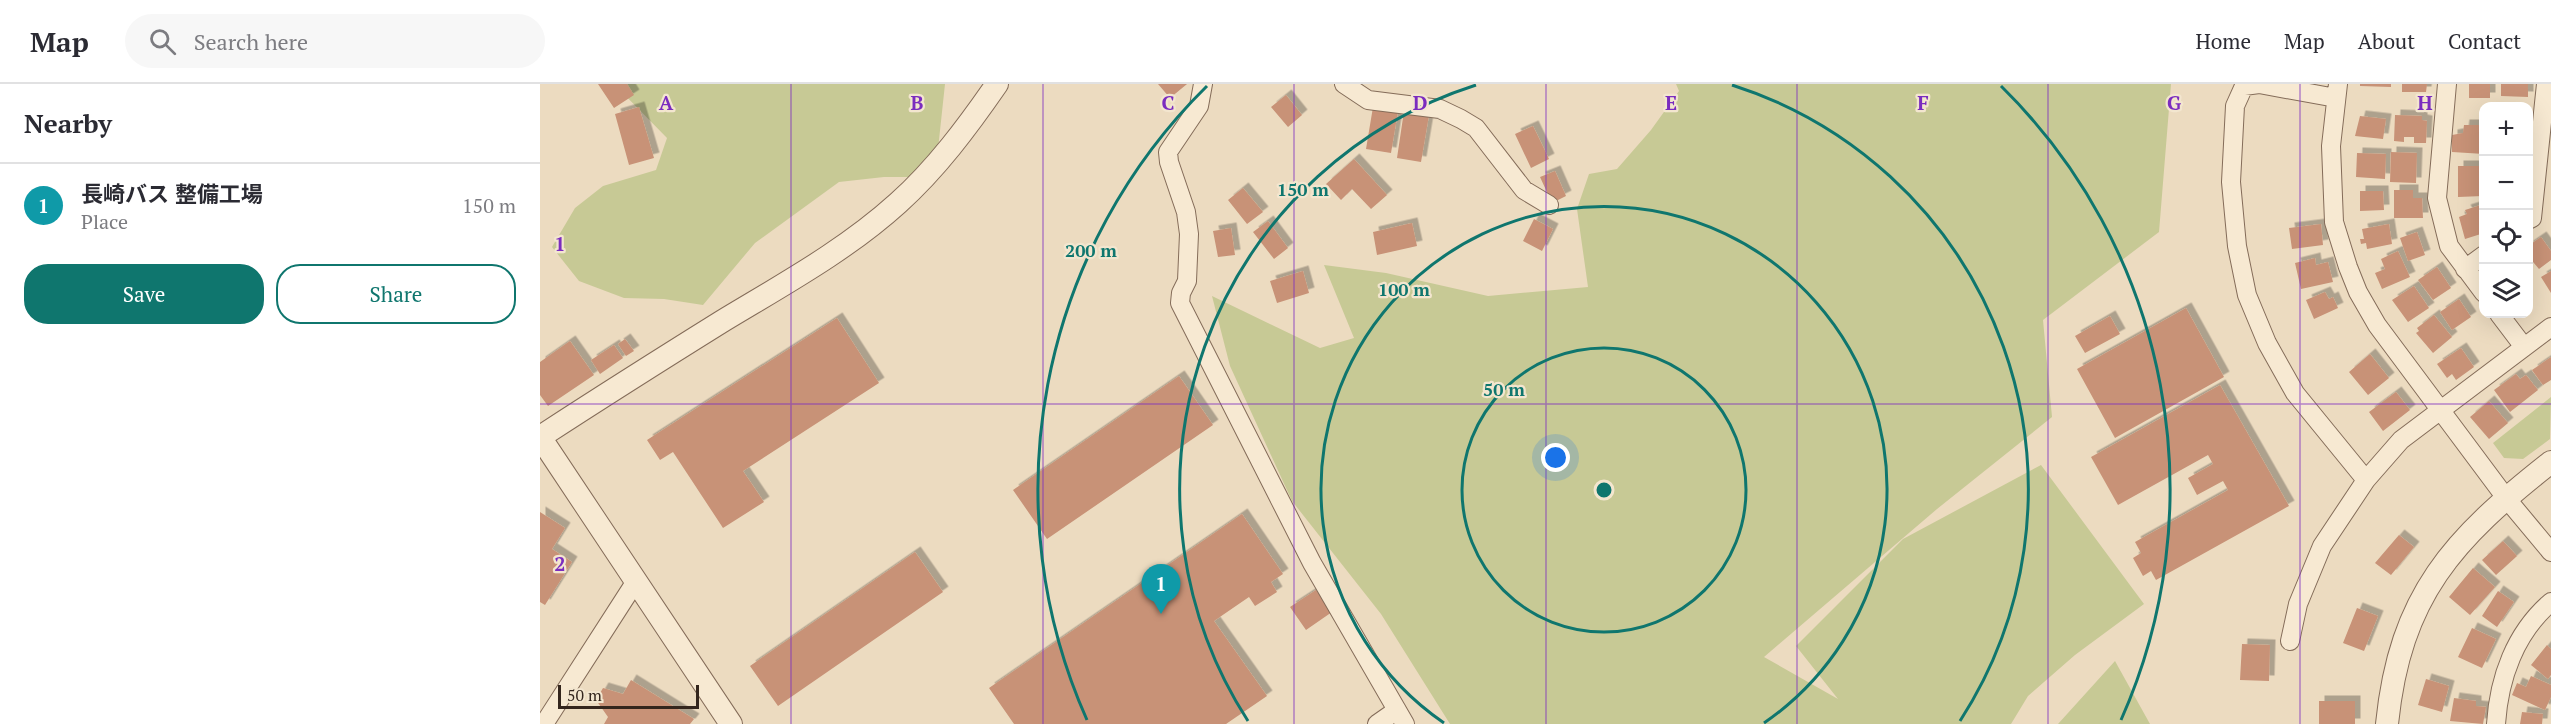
<!DOCTYPE html>
<html lang="en">
<head>
<meta charset="utf-8">
<style>
	body { margin:0; font-family:"PT Serif","Noto Sans JP",serif; background:#f7f7f7; color:#2b2b33 }
	.controls { position:absolute; right:18px; top:18px; display:grid; overflow:hidden; border-radius:12px; box-shadow:0 6px 24px #0002 }
	.controls button { width:54px; height:54px; display:grid; place-items:center; padding:0; border:0; border-bottom:2px solid #e1e1e2; background:#fff; color:#2b2b33; font:30px sans-serif }
	.scale { position:absolute; left:18px; bottom:15px; width:141px; box-sizing:border-box; padding-left:6px; border:3px solid #34261d; border-top:0; font-size:16px; line-height:21px; white-space:nowrap; color:#34261d; -webkit-text-stroke:4px #f3e6cf; paint-order:stroke }
	.you { position:absolute; left:1016px; top:374px; width:21px; height:21px; margin:-15px; border:4px solid #fff; border-radius:50%; background:#1a73e8; box-shadow:0 0 0 9px #1a73e833 }
	.badge { display:grid; place-items:center; width:39px; height:39px; border-radius:50%; background:#0f766e; color:#fff; font-size:20px; font-weight:700 }
	.pin { position:absolute; translate:-50% -50px; filter:drop-shadow(0 2px 3px #0008) }
	.pin::after { content:''; position:absolute; top:32px; width:21px; height:18px; background:inherit; clip-path:polygon(0 0,100% 0,50% 100%) }
	.list { margin:0; padding:0; list-style:none }
	h2 { display:flex; justify-content:space-between; align-items:center; height:78px; margin:0; padding:0 24px; font-size:26px }
	h2 small { font-size:20px; font-weight:400; color:#7c7c81 }
	.list li { display:grid; grid-template-columns:39px 1fr auto; gap:18px; align-items:center; box-sizing:border-box; height:84px; padding:0 24px; border-top:2px solid #e1e1e2 }
	.list b { display:block; font-size:22px; white-space:nowrap }
	.list p { margin:0; font-size:20px; white-space:nowrap; color:#7c7c81 }
	.list em { font-size:20px; font-style:normal; color:#7c7c81 }
	.actions { display:flex; gap:12px; padding:18px 24px }
	.actions a { flex:1; padding:14px 0; border:2px solid #0f766e; border-radius:24px; text-align:center; font-size:21px; color:#0f766e }
	.actions .main { background:#0f766e; color:#fff }
	.icon { flex:none; width:33px; height:33px; fill:none; stroke:currentColor; stroke-width:2; stroke-linecap:round; stroke-linejoin:round }
	.map { position:relative; flex:none; width:2011px; height:640px; overflow:hidden }
	header { display:flex; align-items:center; gap:36px; box-sizing:border-box; height:84px; padding:0 30px; background:#fff; border-bottom:2px solid #e1e1e2 }
	header strong { font-size:28px }
	nav { display:flex; gap:33px; margin-inline-start:auto; font-size:21px }
	.search { width:420px; height:54px; background:#f7f7f7; display:flex; align-items:center; gap:15px; box-sizing:border-box; padding:0 21px; border-radius:33px; color:#7c7c81; font-size:22px }
	main { display:flex }
	aside { flex:1; background:#fff }
	.map>svg:first-child { display:block }
	.green { fill:#c7c995 }
	.building { fill:#c89277; filter:url(#shadow) }
	.lines { fill:none; stroke-linecap:round; stroke-linejoin:round }
	.minor-casing { stroke:#846c59; stroke-width:20 }
	.tertiary-casing { stroke:#846c59; stroke-width:24 }
	.minor { stroke:#f7e9d2; stroke-width:18 }
	.tertiary { stroke:#f7e9d2; stroke-width:22 }
	.grid { fill:none; stroke:#7b2cbf; stroke-width:1.5; stroke-opacity:0.55 }
	.ring { fill:none; stroke:#0f766e; stroke-width:3 }
	.grid-label { font-size:20px; text-anchor:middle; font-weight:bold; fill:#7b2cbf; stroke:#f3e6cf; stroke-width:4.5; stroke-linejoin:round; paint-order:stroke }
	.centre { fill:#0f766e; stroke:#f3e6cf; stroke-width:3 }
	.ring-label { font-size:18px; text-anchor:middle; font-weight:bold; fill:#0f766e; stroke:#f3e6cf; stroke-width:4.5; stroke-linejoin:round; paint-order:stroke }
</style>
</head>
<body>
<header>
<strong>Map</strong>
<div class="search"><svg class="icon" aria-label="search" viewBox="0 0 24 24"><circle cx="10" cy="10" r="6"/><path d="M15 15l6 6"/></svg>Search here</div>
<nav><a>Home</a><a>Map</a><a>About</a><a>Contact</a></nav>
</header>
<main>
<aside>
<h2>Nearby<small></small></h2>
<ul class="list">
<li><span class="badge" style="background:#0f9aa8">1</span><div><b>長崎バス 整備工場</b><p>Place</p></div><em>150 m</em></li>
</ul>
<div class="actions"><a class="main">Save</a><a>Share</a></div>
</aside>
<div class="map">
<svg width="2011" height="640" viewBox="0 0 2011 640">
	<defs>
		<filter id="shadow"><feDropShadow dx="5.5" dy="-5.5" stdDeviation="0" flood-color="#0004"/></filter>
	</defs>
	<rect width="100%" height="100%" fill="#ecdbc0"/>
	<path class="green" d="M74 0H405L395 93H344L299 98 215 159 163 221 124 215 84 214 39 197 12 163 35 124 63 102 116 86 127 54Z
		M1136 0H1631L1619 148 1503 236 1512 333 1397 425 1224 573 1298 615 1256 562 1363 455 1501 381 1604 520 1535 571 1488 612 1471 640H910L841 530 752 417 690 282 672 212 780 264 814 254 784 181 846 189 948 212 1048 203 1037 125 1049 90 1077 85 1111 46 1139 7Z
		M2011 313 2010 355 1983 375 1964 374 1953 359Z
		M1575 577 1610 640H1518Z"/>
	<path class="building" d="M58 0H87L94 11 74 24Z
		M618 0H647L630 14Z
		M1820 0H1851V3L1820 2Z
		M1862 0H1887L1886 8H1862Z
		M1929 0H1950V14H1929Z
		M1961 0H1988V13L1961 12Z
		M746 11 762 31 748 43 731 23Z
		M99 23 114 74 89 81 75 30Z
		M833 23 858 27 851 69 826 65Z
		M864 27 889 31 881 78 857 74Z
		M1855 31 1882 32V36L1887 37 1886 59H1874V53H1864V58L1854 57Z
		M1820 32 1846 35 1843 55 1815 52Z
		M1924 41H1944V70L1912 68V51L1923 49Z
		M993 42 1009 75 991 84 975 50Z
		M1851 68 1877 69 1876 99 1850 98Z
		M1817 69 1846 70 1845 95 1816 93Z
		M814 75 847 111 831 125 812 105 801 116 786 100Z
		M1918 82H1943V112L1918 113Z
		M1015 87 1026 112 1012 119 1000 93Z
		M703 104 723 128 707 140 688 116Z
		M1854 106H1873V114H1882L1883 134H1854Z
		M1820 107H1843L1844 126 1820 127Z
		M1944 120V149L1925 155 1919 133 1927 130 1925 126Z
		M994 135 1013 145 1002 167 983 157Z
		M728 137 748 164 734 175 713 148Z
		M872 139 877 162 837 171 833 148Z
		M1781 140 1783 161 1752 165 1749 144Z
		M1849 140 1852 160 1827 165 1826 159 1821 160 1820 155H1824L1822 145Z
		M691 144 695 171 678 173 673 147Z
		M1877 148 1885 171 1868 177 1860 154Z
		M2001 153 2011 167V176L1999 185 1988 172V162Z
		M1858 167 1870 193 1842 205 1835 189 1845 185 1841 175Z
		M1775 174 1776 181 1788 178 1793 198 1761 205 1755 179Z
		M1897 183 1911 204 1893 216 1878 196Z
		M763 187 769 209 737 219 730 197Z
		M2011 187V209L2001 193Z
		M1874 202 1889 224 1868 238 1852 216Z
		M1785 208 1789 215 1793 213 1798 224 1774 235 1766 216Z
		M1919 215 1931 233 1912 246 1900 228Z
		M1646 224 1684 293 1575 354 1537 285Z
		M1894 231 1912 253 1893 269 1876 249 1879 247 1877 244Z
		M1570 232 1580 250 1545 269 1535 252Z
		M297 234 339 299 203 387 224 418 183 444 133 368 120 376 107 356Z
		M85 255 94 267 86 272 78 260Z
		M30 257 54 291 8 322 0 311V278Z
		M74 261 83 274 60 290 51 276Z
		M1921 264 1934 283 1916 296 1912 290 1907 294 1897 280Z
		M1830 270 1849 294 1828 311 1809 288Z
		M2011 273V296L2003 301 1992 286Z
		M1976 290 1980 295 1986 291 1998 306 1970 328 1954 306Z
		M639 292 673 341 507 455 473 406Z
		M1680 301 1749 422 1616 496 1611 487 1603 492 1593 474 1601 469 1595 458 1688 406 1683 397 1657 411 1648 394 1673 380 1668 371 1578 421 1551 373Z
		M1856 308 1870 326 1843 347 1829 328Z
		M1949 317 1968 339 1949 355 1930 333Z
		M0 428 25 444 12 465 32 478 5 521 0 518Z
		M702 430 743 490 731 498 737 508 715 522 709 513 674 537 727 612 686 640H474L449 604Z
		M1859 451 1874 463 1851 491 1835 479Z
		M1963 457 1977 472 1956 491 1942 476Z
		M375 468 403 508 238 622 210 582Z
		M1933 484 1955 503 1930 531 1909 513Z
		M776 506 792 528 766 546 750 523Z
		M1958 507 1974 518 1957 543 1942 532Z
		M1817 524 1838 532 1824 567 1803 559Z
		M1932 544 1956 555 1942 584 1918 573Z
		M1702 560 1730 561 1729 597 1700 596Z
		M2007 561 2011 565V591L2008 595 1991 581Z
		M1991 592 2011 601V613L2005 626 1972 611 1977 599 1986 603Z
		M1886 595 1909 602 1902 628 1878 621Z
		M91 596 154 635 150 640H64L68 633 56 616 63 604 83 610Z
		M1914 614 1936 617V622L1946 623 1943 640 1910 637Z
		M1779 617H1815V640H1779Z
		M1982 628 2003 630 2002 640H1980Z"/>
	<g class="lines">
		<defs>
			<path id="minor" d="M663 0 659 22 628 68 629 78 646 128 649 150 647 197 641 209 640 219 772 479 865 640
				M804 0 828 16 900 25 921 35 936 44 984 106 1009 121
				M1798 0 1791 62 1794 138 1808 183 1818 208 1837 241 1966 414 2011 468
				M1907 0 1897 114 1909 162 1944 209
				M1796 14 1719 0 1704 2 1695 22 1691 98 1697 162 1707 211 1727 259 1755 309 1826 396
				M1988 136 1992 134 2006 0
				M1925 185 1944 171
				M1959 230 1984 263
				M1750 557 1758 520 1782 462 1826 396 1861 356 2011 243
				M4 640 96 497
				M837 640 857 626
				M1956 640C1959 594 1975 549 2011 518"/>
			<path id="tertiary" d="M0 353C60 314 120 276 181 238 242 201 305 167 358 119 396 85 428 42 457 0
				M0 353 191 640
				M1847 640C1860 511 1913 455 2011 378"/>
		</defs>
		<use href="#minor" class="minor-casing"/>
		<use href="#tertiary" class="tertiary-casing"/>
		<use href="#minor" class="minor"/>
		<use href="#tertiary" class="tertiary"/>
	</g>
	<path class="grid" d="M251 0V640M503 0V640M754 0V640M1006 0V640M1257 0V640M1508 0V640M1760 0V640M0 320H2011"/>
	<g class="ring">
		<circle cx="1064" cy="406" r="142"/>
		<path d="M904 639A283 283 0 1 1 1224 639"/>
		<path d="M708 637A425 425 0 0 1 936 1M1192 1A425 425 0 0 1 1420 637"/>
		<path d="M547 636A566 566 0 0 1 667 2M1461 2A566 566 0 0 1 1581 636"/>
	</g>
	<g class="grid-label">
		<text x="126" y="26">A</text>
		<text x="377" y="26">B</text>
		<text x="628" y="26">C</text>
		<text x="880" y="26">D</text>
		<text x="1131" y="26">E</text>
		<text x="1383" y="26">F</text>
		<text x="1634" y="26">G</text>
		<text x="1885" y="26">H</text>
		<text x="20" y="167">1</text>
		<text x="20" y="487">2</text>
	</g>
	<circle cx="1064" cy="406" r="9" class="centre"/>
	<g class="ring-label">
		<text x="763" y="112">150 m</text>
		<text x="551" y="173">200 m</text>
		<text x="864" y="212">100 m</text>
		<text x="964" y="312">50 m</text>
	</g>
</svg>
<div class="controls">
<button>+</button>
<button>−</button>
<button><svg class="icon" aria-label="locate" viewBox="0 0 24 24"><circle cx="12" cy="12" r="6"/><path d="M12 2v4M12 18v4M2 12h4M18 12h4"/></svg></button>
<button><svg class="icon" aria-label="layers" viewBox="0 0 24 24"><path d="M12 4l9 5-9 5-9-5zM3 14l9 5 9-5"/></svg></button>
</div>
<div class="scale">50 m</div>
<div class="you"></div>
<div class="pin badge" style="left:621px;top:530px;background:#0f9aa8">1</div>
</div>
</main>
</body>
</html>
